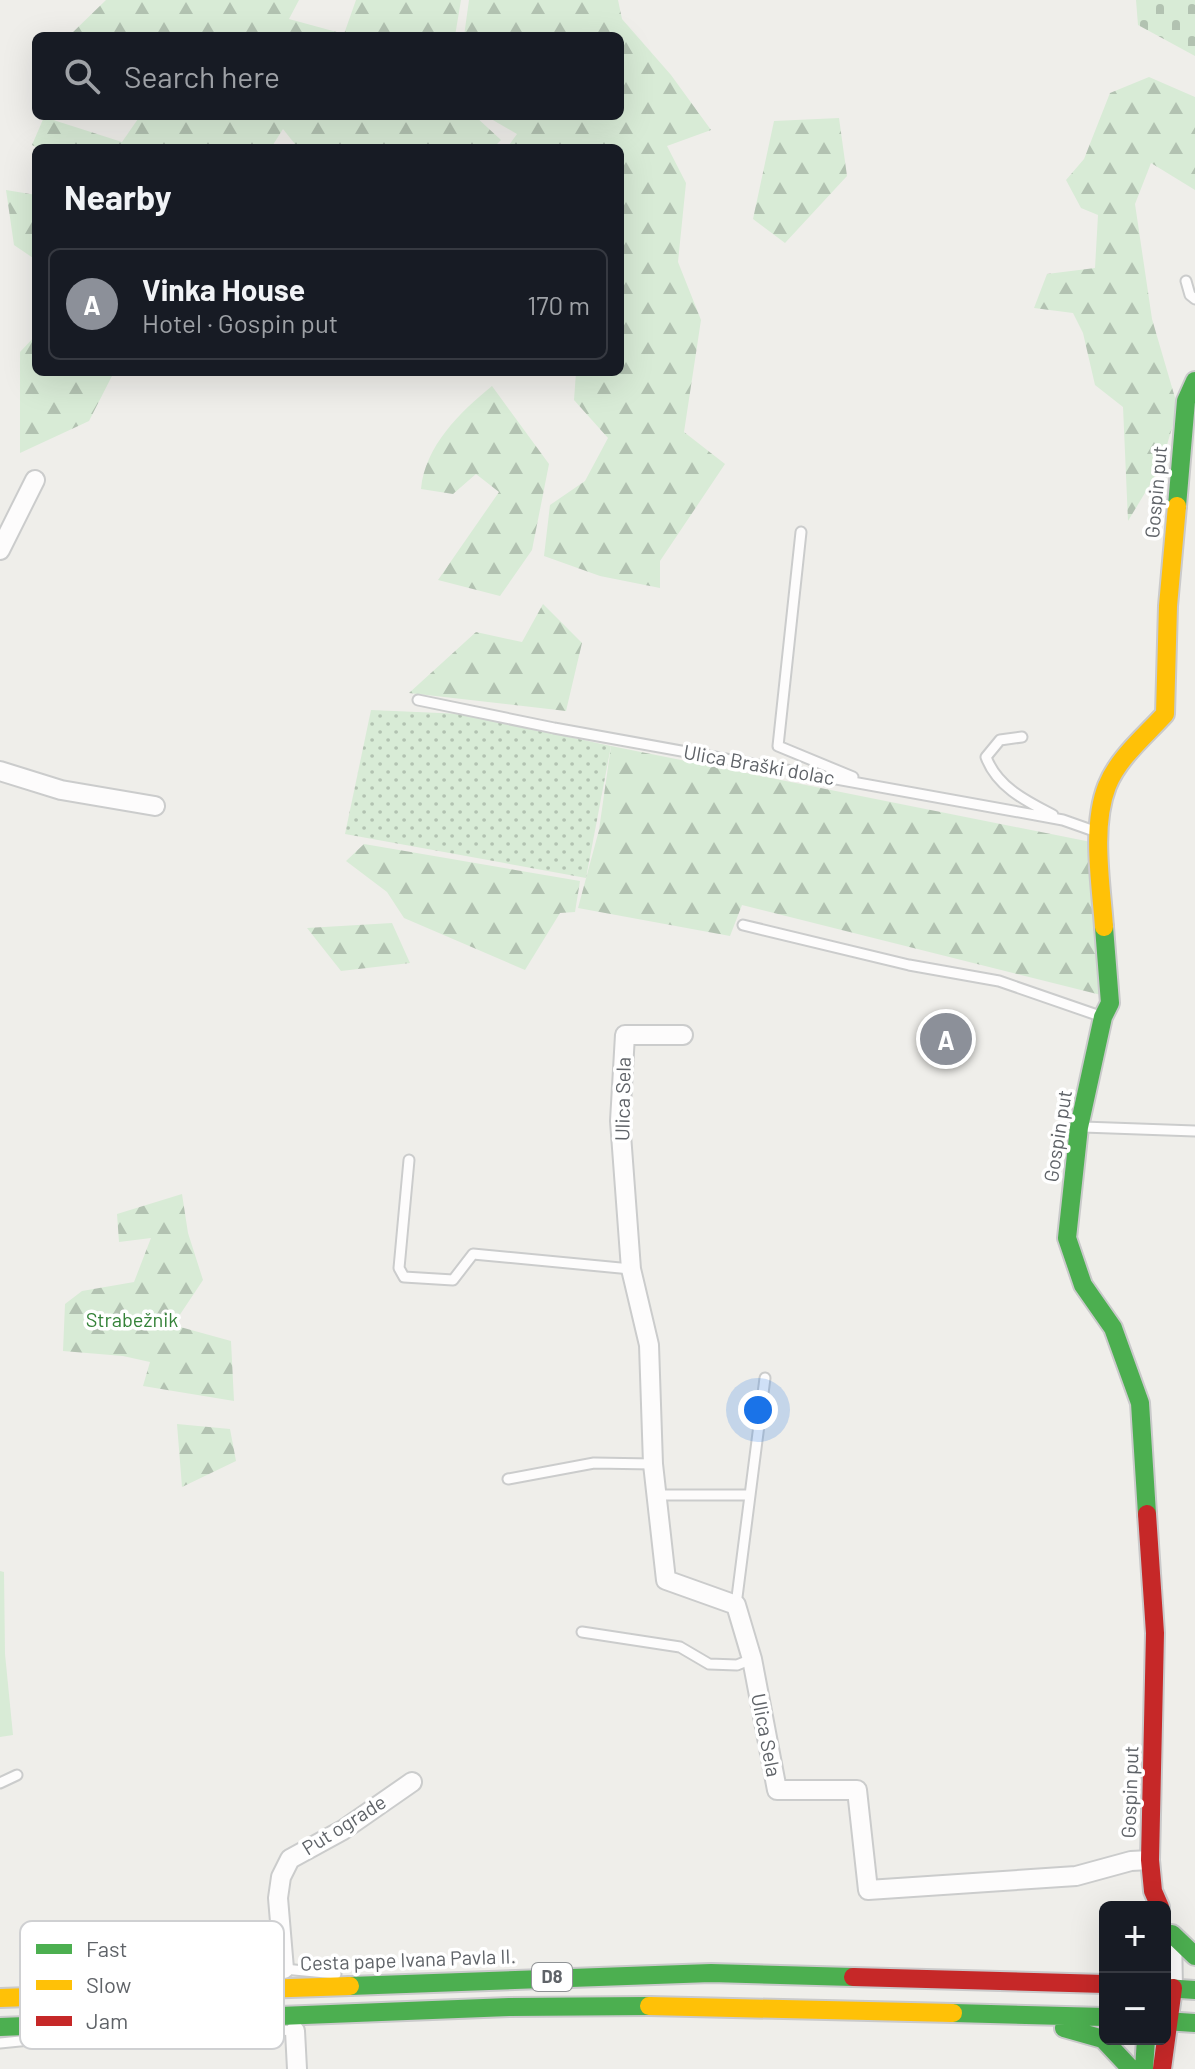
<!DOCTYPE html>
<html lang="en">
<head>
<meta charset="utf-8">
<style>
	body { margin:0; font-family:Barlow,sans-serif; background:#20242c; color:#f1f3f6 }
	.controls { position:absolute; right:24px; bottom:24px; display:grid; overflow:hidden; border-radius:12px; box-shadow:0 8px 32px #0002 }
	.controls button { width:72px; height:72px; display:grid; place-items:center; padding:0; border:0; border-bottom:2px solid #363941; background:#171b24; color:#f1f3f6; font:40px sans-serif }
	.you { position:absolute; left:758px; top:1410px; width:28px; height:28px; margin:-20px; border:6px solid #fff; border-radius:50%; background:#1a73e8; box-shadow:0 0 0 12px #1a73e833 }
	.badge { display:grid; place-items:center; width:52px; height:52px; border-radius:50%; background:#8c9099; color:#fff; font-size:26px; font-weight:700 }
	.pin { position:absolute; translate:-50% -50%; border:4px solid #fff; box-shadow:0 2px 8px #0006 }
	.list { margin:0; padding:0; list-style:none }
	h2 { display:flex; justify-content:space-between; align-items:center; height:104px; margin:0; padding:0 32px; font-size:34px }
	h2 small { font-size:26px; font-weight:400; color:#9ea1a6 }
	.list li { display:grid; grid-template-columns:52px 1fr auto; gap:24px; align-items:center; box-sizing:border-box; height:112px; margin:0 16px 16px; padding:0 16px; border:2px solid #363941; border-radius:12px }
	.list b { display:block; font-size:30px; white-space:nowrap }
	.list p { margin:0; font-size:26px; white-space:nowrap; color:#9ea1a6 }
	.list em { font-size:26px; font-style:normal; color:#9ea1a6 }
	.icon { flex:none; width:44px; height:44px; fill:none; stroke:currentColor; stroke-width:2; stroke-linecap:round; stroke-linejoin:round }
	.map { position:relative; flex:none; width:1195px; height:2069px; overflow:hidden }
	.search { position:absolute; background:#171b24; box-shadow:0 8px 32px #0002; left:32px; top:32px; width:592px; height:88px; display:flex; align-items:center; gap:20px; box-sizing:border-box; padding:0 28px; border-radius:12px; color:#9ea1a6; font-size:30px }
	.panel { position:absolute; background:#171b24; box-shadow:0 8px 32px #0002; left:32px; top:144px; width:592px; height:232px; border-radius:12px }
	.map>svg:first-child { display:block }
	.green { fill:#d8ebd6 }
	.forest { fill:url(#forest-firs) }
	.cemetery { fill:url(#cemetery-stones) }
	.park { fill:url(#park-dots) }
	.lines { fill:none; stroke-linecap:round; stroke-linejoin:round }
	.lane-casing { stroke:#cbcccc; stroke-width:13 }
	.street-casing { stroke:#cbcccc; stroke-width:22 }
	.fast-casing { stroke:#cacacb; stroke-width:22 }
	.slow-casing { stroke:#cacacb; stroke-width:22 }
	.jam-casing { stroke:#cacacb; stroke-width:22 }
	.lane { stroke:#fdfcfc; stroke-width:9 }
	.street { stroke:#fdfcfc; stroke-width:18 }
	.fast { stroke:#4caf50; stroke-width:18 }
	.slow { stroke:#ffc107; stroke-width:18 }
	.jam { stroke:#c62828; stroke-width:18 }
	.labels { text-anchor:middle; stroke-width:7; stroke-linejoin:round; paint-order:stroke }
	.shield { fill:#fff; stroke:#8f9295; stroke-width:2 }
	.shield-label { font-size:18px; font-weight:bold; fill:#5f6368 }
	.street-label { font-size:20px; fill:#5f6368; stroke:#fff }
	.park-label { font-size:20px; fill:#348238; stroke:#fff }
	.key { fill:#fff; stroke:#cfd0d2; stroke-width:2 }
	.key-label { font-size:22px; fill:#5f6368 }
</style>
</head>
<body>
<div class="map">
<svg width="1195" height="2069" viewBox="0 0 1195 2069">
	<defs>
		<pattern id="forest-firs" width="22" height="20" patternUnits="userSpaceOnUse" patternTransform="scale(2)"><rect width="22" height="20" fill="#d8ebd6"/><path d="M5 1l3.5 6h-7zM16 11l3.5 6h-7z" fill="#b2c2b1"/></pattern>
		<pattern id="cemetery-stones" width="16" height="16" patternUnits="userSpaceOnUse" patternTransform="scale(2)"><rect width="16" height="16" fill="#d8ebd6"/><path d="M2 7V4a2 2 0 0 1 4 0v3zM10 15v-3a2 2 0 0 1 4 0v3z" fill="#b2c2b1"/></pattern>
		<pattern id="park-dots" width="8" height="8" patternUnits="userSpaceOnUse" patternTransform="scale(2)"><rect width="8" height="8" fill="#d8ebd6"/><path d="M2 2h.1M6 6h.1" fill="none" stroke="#b2c2b1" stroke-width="1.8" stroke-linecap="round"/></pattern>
	</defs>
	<rect width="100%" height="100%" fill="#efeeea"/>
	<path class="green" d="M0 1571 4 1572 5 1654 13 1735 0 1737Z"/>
	<path class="forest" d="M106 0H299L289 19 344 34 356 0H461L455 36 70 35Z
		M469 0H618L622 19 671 75 711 130 667 146 686 183 678 262 701 320 684 432 725 464 660 561V588L600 576 544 556 550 505 585 481 608 438 574 400 576 372H620V148H507L517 134 486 116H620V36H464Z
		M1149 77 1195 97V190L1151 163 1135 204 1152 319 1178 408 1160 468 1128 521 1123 407 1095 385 1083 333 1073 313 1034 308 1047 274 1095 268 1098 215 1081 208 1066 180 1084 159 1110 93Z
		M140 116H475L501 140 493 148H298L283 129 271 148H38L32 145 44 117 122 142Z
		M839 118 847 176 785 243 753 219 774 121Z
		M6 190 36 195V260L14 245Z
		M36 335V372H114L89 421 20 453V352Z
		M492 386 549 464 532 550 500 596 438 580 499 492 476 474 453 494 421 489C425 446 460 412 492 386Z
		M543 604 582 643 566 711 409 693 476 632 522 642Z
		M611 746 1106 845 1105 996 742 905 730 936 578 908 599 830Z
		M364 844 580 881 575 912 560 913 525 970 404 918 387 892 346 861Z
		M392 923 410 963 341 971 307 928Z
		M182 1194 188 1233 203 1280 173 1325 231 1341 234 1401 143 1386 150 1362 123 1356 63 1351 65 1304 82 1291 134 1282 151 1238 119 1242 117 1214Z
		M177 1424 230 1429 236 1461 182 1487Z"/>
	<path class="cemetery" d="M1136 0H1195V56L1138 25Z"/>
	<path class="park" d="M371 710 463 714 611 746 586 878 345 834Z"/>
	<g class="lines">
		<defs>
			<path id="lane" d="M1186 281 1190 295 1195 299
				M801 532 778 746 853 777
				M418 700 554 728 1063 820 1097 832
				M1022 737 1000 740 986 757C997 787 1026 801 1053 815
				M743 925 909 965 999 981 1100 1016
				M1083 1127 1195 1131
				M409 1160 399 1268 404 1277 453 1280 473 1254 631 1269
				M508 1479 594 1463 653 1464
				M656 1495H749
				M736 1605 765 1378
				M582 1632 680 1647 709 1664 737 1665 752 1659
				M0 1783 17 1775
				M240 1977 284 1969 336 1974
				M260 2029 297 2031
				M0 2043 40 2039"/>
			<path id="street" d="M0 550 35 480
				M0 771 61 790 155 806
				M683 1035H625L620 1121 631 1269 649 1345 653 1464 666 1580 736 1605 752 1659 777 1790H857L868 1890 1076 1876 1131 1861 1150 1860
				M1172 1935 1173 1988
				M284 1969 278 1898 281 1877 290 1859 343 1830 412 1782
				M295 2031 297 2069"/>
			<path id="fast" d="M1177 506 1186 401 1195 381
				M1104 927 1110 1003 1103 1017 1079 1127 1067 1238 1083 1285 1113 1328 1140 1403 1147 1514
				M1172 1934 1195 1956
				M350 1986 711 1973 853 1977
				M1165 1988 1195 1990
				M953 2013 1105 2017
				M1165 2021 1195 2023
				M0 2027 509 2007 649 2006
				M1064 2028 1103 2039 1131 2069
				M1144 2069 1146 2039"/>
			<path id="slow" d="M1104 927C1101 884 1091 827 1107 786 1118 758 1145 736 1165 714L1168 606 1177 506
				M0 1998 350 1986
				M649 2006 953 2013"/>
			<path id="jam" d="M1147 1514 1155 1633 1150 1860 1153 1891 1160 1907
				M853 1977 1105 1984
				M1162 2069 1173 1988"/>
		</defs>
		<use href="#lane" class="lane-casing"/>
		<use href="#street" class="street-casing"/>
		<use href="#fast" class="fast-casing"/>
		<use href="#slow" class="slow-casing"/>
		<use href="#jam" class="jam-casing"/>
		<use href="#lane" class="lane"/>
		<use href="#street" class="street"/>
		<use href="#fast" class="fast"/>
		<use href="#slow" class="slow"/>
		<use href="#jam" class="jam"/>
	</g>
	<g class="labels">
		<rect class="shield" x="532" y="1963" width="40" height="28" rx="6"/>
		<g class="shield-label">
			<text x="552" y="1983">D8</text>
		</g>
		<g class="street-label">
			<text transform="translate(1156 492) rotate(-85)" y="7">Gospin put</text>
			<text transform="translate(759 765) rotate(10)" y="7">Ulica Braški dolac</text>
			<text transform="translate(623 1099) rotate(-89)" y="7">Ulica Sela</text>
			<text transform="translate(1058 1136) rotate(-81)" y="7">Gospin put</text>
			<text transform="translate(766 1735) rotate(79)" y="7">Ulica Sela</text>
			<text transform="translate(1130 1792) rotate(-88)" y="7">Gospin put</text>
			<text transform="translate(344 1825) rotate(-32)" y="7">Put ograde</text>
			<text transform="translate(408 1960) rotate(-2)" y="7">Cesta pape Ivana Pavla II.</text>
		</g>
		<g class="park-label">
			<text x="132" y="1327">Strabežnik</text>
		</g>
	</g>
	<rect x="20" y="1921" width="264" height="128" rx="12" class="key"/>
	<rect x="36" y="1944" width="36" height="10" fill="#4caf50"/>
	<rect x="36" y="1980" width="36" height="10" fill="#ffc107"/>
	<rect x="36" y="2016" width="36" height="10" fill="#c62828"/>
	<g class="key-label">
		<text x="86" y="1957">Fast</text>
		<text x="86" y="1993">Slow</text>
		<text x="86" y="2029">Jam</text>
	</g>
</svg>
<div class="controls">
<button>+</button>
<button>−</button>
</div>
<div class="you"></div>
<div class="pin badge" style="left:946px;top:1039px">A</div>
<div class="search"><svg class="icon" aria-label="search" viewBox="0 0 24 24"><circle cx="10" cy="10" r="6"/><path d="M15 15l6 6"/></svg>Search here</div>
<section class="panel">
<h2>Nearby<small></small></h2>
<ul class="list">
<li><span class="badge">A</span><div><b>Vinka House</b><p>Hotel · Gospin put</p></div><em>170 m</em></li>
</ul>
</section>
</div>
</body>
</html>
